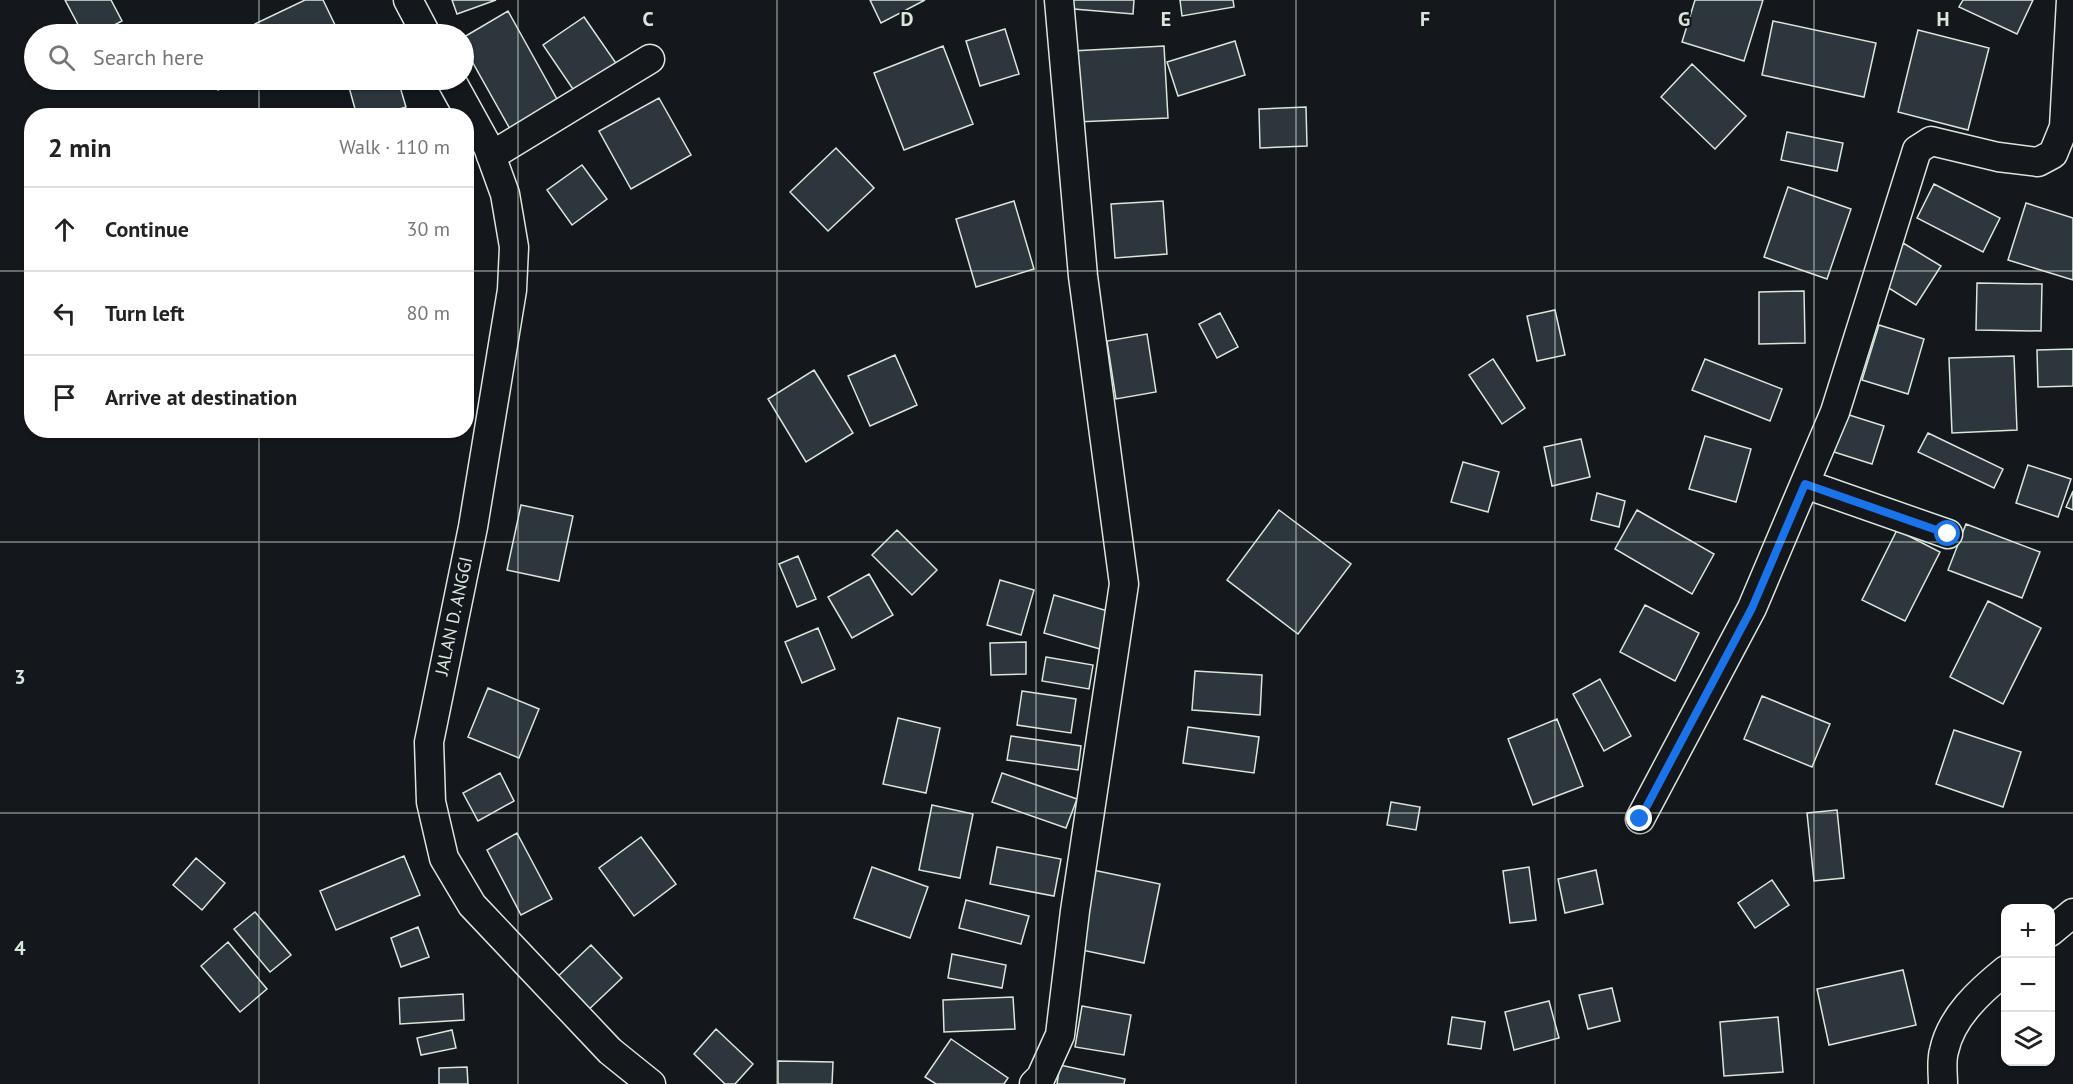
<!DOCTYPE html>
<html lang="en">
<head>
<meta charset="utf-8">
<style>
	body { margin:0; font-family:"PT Sans",sans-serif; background:#f2f2f2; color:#222 }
	.controls { position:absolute; right:18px; bottom:18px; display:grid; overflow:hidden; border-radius:12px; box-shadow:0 2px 4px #0004 }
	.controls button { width:54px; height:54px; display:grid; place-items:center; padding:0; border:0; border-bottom:2px solid #e0e0e0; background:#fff; color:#222; font:30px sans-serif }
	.stop { position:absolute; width:18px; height:18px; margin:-14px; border:4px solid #1a73e8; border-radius:50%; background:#fff }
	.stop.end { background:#1a73e8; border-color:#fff; box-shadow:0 2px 6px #0008 }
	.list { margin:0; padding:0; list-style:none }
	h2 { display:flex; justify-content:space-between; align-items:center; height:78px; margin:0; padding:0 24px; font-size:26px }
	h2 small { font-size:20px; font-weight:400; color:#767676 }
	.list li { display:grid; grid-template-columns:39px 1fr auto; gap:18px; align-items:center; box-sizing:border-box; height:84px; padding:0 24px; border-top:2px solid #e0e0e0 }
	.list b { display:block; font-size:22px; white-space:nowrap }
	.list em { font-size:20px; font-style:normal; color:#767676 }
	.icon { flex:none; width:33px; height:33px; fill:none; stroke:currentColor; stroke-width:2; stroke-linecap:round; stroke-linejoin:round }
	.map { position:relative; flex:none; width:2073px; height:1084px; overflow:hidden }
	.search { position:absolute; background:#fff; box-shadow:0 2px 4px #0004; left:24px; top:24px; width:450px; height:66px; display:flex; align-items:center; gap:15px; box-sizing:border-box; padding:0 21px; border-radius:33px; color:#767676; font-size:22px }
	.panel { position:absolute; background:#fff; box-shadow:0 2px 4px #0004; left:24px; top:108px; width:450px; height:330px; border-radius:24px }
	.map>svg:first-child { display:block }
	.building { fill:#2c363c; stroke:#d8e6dc; stroke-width:1.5 }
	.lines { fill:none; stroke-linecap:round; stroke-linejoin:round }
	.street-casing { stroke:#d8e6dc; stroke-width:31 }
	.street { stroke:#14181c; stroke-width:28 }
	.route { stroke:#1a73e8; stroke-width:8 }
	.grid { fill:none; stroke:#d8e6dc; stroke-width:1.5; stroke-opacity:0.55 }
	.labels { text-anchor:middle; stroke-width:4.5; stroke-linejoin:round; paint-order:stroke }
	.street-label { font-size:18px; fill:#d8e6dc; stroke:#14181c }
	.grid-label { font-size:20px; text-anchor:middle; font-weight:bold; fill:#d8e6dc; stroke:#14181c; stroke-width:4.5; stroke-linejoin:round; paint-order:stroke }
</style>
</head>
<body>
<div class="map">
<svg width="2073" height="1084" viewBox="0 0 2073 1084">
	<rect width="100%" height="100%" fill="#14181c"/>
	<path class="building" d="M65 0H111L122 21 97 34H83Z
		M305 0H323L338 31 331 34H234Z
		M452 0H496L457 14Z
		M870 0H925L881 23Z
		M1063 0H1134L1133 14 1062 8Z
		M1180 0H1233L1234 7 1182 16Z
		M1695 0H1763L1744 61 1682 42Z
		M1963 0H2033L2017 34 1959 7Z
		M508 11 558 101 510 129 464 47V37Z
		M584 17 620 69 579 98 543 45Z
		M1773 21 1876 43 1864 97 1762 75Z
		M1005 29 1019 74 980 86 966 41Z
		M1918 30 1989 48 1968 130 1898 112Z
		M1235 41 1245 75 1178 96 1167 62Z
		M943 46 973 124 904 150 874 73Z
		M1164 46 1168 118 1076 122 1072 51Z
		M1692 64 1746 116 1715 149 1661 97Z
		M213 80H239L218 90Z
		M347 80H398L406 107 376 116H357Z
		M659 98 691 155 631 189 599 131Z
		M1306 107 1307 146 1260 148 1259 109Z
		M1787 132 1843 143 1837 171 1781 160Z
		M836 148 874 188 828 231 790 192Z
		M582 165 607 199 572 225 547 190Z
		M1934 184 2000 218 1983 252 1917 218Z
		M1788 187 1851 209 1827 279 1764 257Z
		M1014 201 1034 269 976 287 956 219Z
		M1163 201 1167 254 1115 258 1111 204Z
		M2026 203 2073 218V280L2008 260Z
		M1903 243 1941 266 1916 305 1879 282Z
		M1977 283 2042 284 2041 331 1976 330Z
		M1804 291 1805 343 1759 344V292Z
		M1555 310 1565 355 1537 361 1527 316Z
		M1220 313 1238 347 1217 358 1199 324Z
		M1879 325 1924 339 1908 394 1862 380Z
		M1147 334 1156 392 1116 399 1107 341Z
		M2073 349V386L2038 387 2037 350Z
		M895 355 917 405 870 426 848 376Z
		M2014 356 2017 430 1952 433 1949 358Z
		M1493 359 1525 408 1502 424 1469 375Z
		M1705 359 1782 389 1770 421 1692 390Z
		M814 370 853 433 806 462 768 399Z
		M1846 414 1884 426 1872 464 1834 452Z
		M1928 433 2003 469 1994 488 1918 452Z
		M1705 436 1751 449 1736 502 1689 489Z
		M1581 439 1590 477 1552 486 1544 447Z
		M1463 462 1499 472 1488 512 1451 502Z
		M2028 465 2071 479 2058 517 2016 503Z
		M2073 491V510L2066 507Z
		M1597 493 1625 501 1619 527 1591 520Z
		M521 505 573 516 559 581 507 570Z
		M1279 510 1351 564 1298 634 1227 580Z
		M1637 510 1714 554 1692 594 1615 549Z
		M1966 524 2040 552 2022 598 1948 570Z
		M897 530 937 570 912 595 872 555Z
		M1897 530 1940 552 1905 621 1862 600Z
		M798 556 816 599 797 607 779 564Z
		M869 574 893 615 852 638 828 597Z
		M1000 580 1034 590 1021 635 987 625Z
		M1054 595 1111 612 1100 649 1044 633Z
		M1988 601 2041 628 2003 704 1950 677Z
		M1645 605 1699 633 1675 681 1620 652Z
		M818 628 835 669 802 683 785 642Z
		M1026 642V674L991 675 990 643Z
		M1046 657 1093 665 1089 689 1042 681Z
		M1195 671 1262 675 1260 715 1192 710Z
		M1600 679 1631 736 1604 751 1573 694Z
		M488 688 539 709 519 758 468 737Z
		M1022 691 1076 699 1071 733 1017 725Z
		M1762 696 1830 724 1812 767 1744 739Z
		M898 718 940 728 926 793 883 784Z
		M1557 719 1583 786 1533 805 1508 739Z
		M1188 727 1259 737 1254 773 1183 763Z
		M1954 730 2021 752 2003 807 1936 784Z
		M1011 736 1081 746 1078 770 1007 760Z
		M500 773 514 801 478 821 463 793Z
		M1002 773 1077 799 1066 828 992 802Z
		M1391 802 1420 807 1416 830 1387 825Z
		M932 805 973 814 960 878 919 870Z
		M1837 810 1844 878 1814 881 1807 813Z
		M517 833 552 899 521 915 487 850Z
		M641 837 676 884 634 916 599 868Z
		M997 847 1061 859 1054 896 990 884Z
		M404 856 420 895 336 930 320 891Z
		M196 858 225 883 202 910 173 885Z
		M872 867 928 887 910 938 854 918Z
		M1529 867 1536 920 1510 923 1503 871Z
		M1093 870 1160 884 1144 963 1077 949Z
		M1596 870 1603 904 1565 913 1558 879Z
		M1772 880 1789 905 1755 928 1738 903Z
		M966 900 1029 916 1021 944 959 928Z
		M255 912 291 955 270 972 234 929Z
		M418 927 429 957 401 967 391 938Z
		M228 942 267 989 240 1012 201 966Z
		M591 945 622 978 584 1014 553 981Z
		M952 954 1006 965 1002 988 948 978Z
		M1903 970 1916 1025 1829 1045 1817 989Z
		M1612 988 1620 1021 1588 1029 1579 995Z
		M463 994 464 1020 400 1024 399 998Z
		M1013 997 1015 1029 944 1032 943 1000Z
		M1549 1001 1559 1038 1514 1050 1505 1012Z
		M1082 1006 1131 1015 1124 1055 1075 1047Z
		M1452 1017 1485 1022 1481 1049 1448 1044Z
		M1778 1017 1783 1072 1724 1076 1720 1022Z
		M716 1029 753 1064 735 1084H725L694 1054Z
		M452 1030 456 1048 421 1055 417 1038Z
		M951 1039 1008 1078 1004 1084H936L925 1077Z
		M778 1061 833 1062 832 1084H778Z
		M1060 1065 1125 1079 1124 1084H1057Z
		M467 1067 468 1084H439V1068Z"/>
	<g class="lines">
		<defs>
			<path id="street" d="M408 0 426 34
				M451 80 488 147 505 194 514 247 512 290 473 527 429 742 431 802 444 858 472 905 610 1051 651 1084
				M491 156 650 59
				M1805 484 1948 534
				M1640 819 1752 608 1835 412 1917 150 1931 141 1998 157 2038 162 2053 154 2064 127 2071 0
				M2050 932 2073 913
				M1034 1084 1041 1077 1060 1035 1075 911 1124 584 1083 276 1059 0
				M1943 1084C1943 1074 1941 1061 1944 1051 1951 1017 1980 991 2006 970"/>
		</defs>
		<use href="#street" class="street-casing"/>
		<use href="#street" class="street"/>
	</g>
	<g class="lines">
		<path class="route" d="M1640 819 1752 608 1805 484 1948 534"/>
	</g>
	<path class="grid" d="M259 0V34M518 0V1084M777 0V1084M1036 0V1084M1296 0V1084M1555 0V1084M1814 0V1084M259 80V116M0 271H32M466 271H2073M259 430V1084M0 542H2073M0 813H2073"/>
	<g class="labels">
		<g class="street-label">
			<text transform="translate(454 616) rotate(-78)" y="6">JALAN D. ANGGI</text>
		</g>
	</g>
	<g class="grid-label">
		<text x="648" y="26">C</text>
		<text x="907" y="26">D</text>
		<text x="1166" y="26">E</text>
		<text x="1425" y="26">F</text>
		<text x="1684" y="26">G</text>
		<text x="1943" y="26">H</text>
		<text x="20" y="684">3</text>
		<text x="20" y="955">4</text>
	</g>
</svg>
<div class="controls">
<button>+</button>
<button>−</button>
<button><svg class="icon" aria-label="layers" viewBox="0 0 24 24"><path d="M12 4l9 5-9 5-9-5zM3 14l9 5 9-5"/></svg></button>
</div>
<div class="stop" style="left:1948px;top:534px"></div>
<div class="stop end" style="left:1640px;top:819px"></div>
<div class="search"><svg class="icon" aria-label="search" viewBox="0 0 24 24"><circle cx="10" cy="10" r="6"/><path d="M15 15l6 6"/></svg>Search here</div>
<section class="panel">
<h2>2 min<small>Walk · 110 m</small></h2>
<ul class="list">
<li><svg class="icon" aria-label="ahead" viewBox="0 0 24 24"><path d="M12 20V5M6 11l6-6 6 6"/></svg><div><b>Continue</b></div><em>30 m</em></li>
<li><svg class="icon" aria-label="left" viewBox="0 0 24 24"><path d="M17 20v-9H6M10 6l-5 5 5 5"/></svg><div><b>Turn left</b></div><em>80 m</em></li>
<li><svg class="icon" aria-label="arrive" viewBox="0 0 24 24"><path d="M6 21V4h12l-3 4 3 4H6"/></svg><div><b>Arrive at destination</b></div></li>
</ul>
</section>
</div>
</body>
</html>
